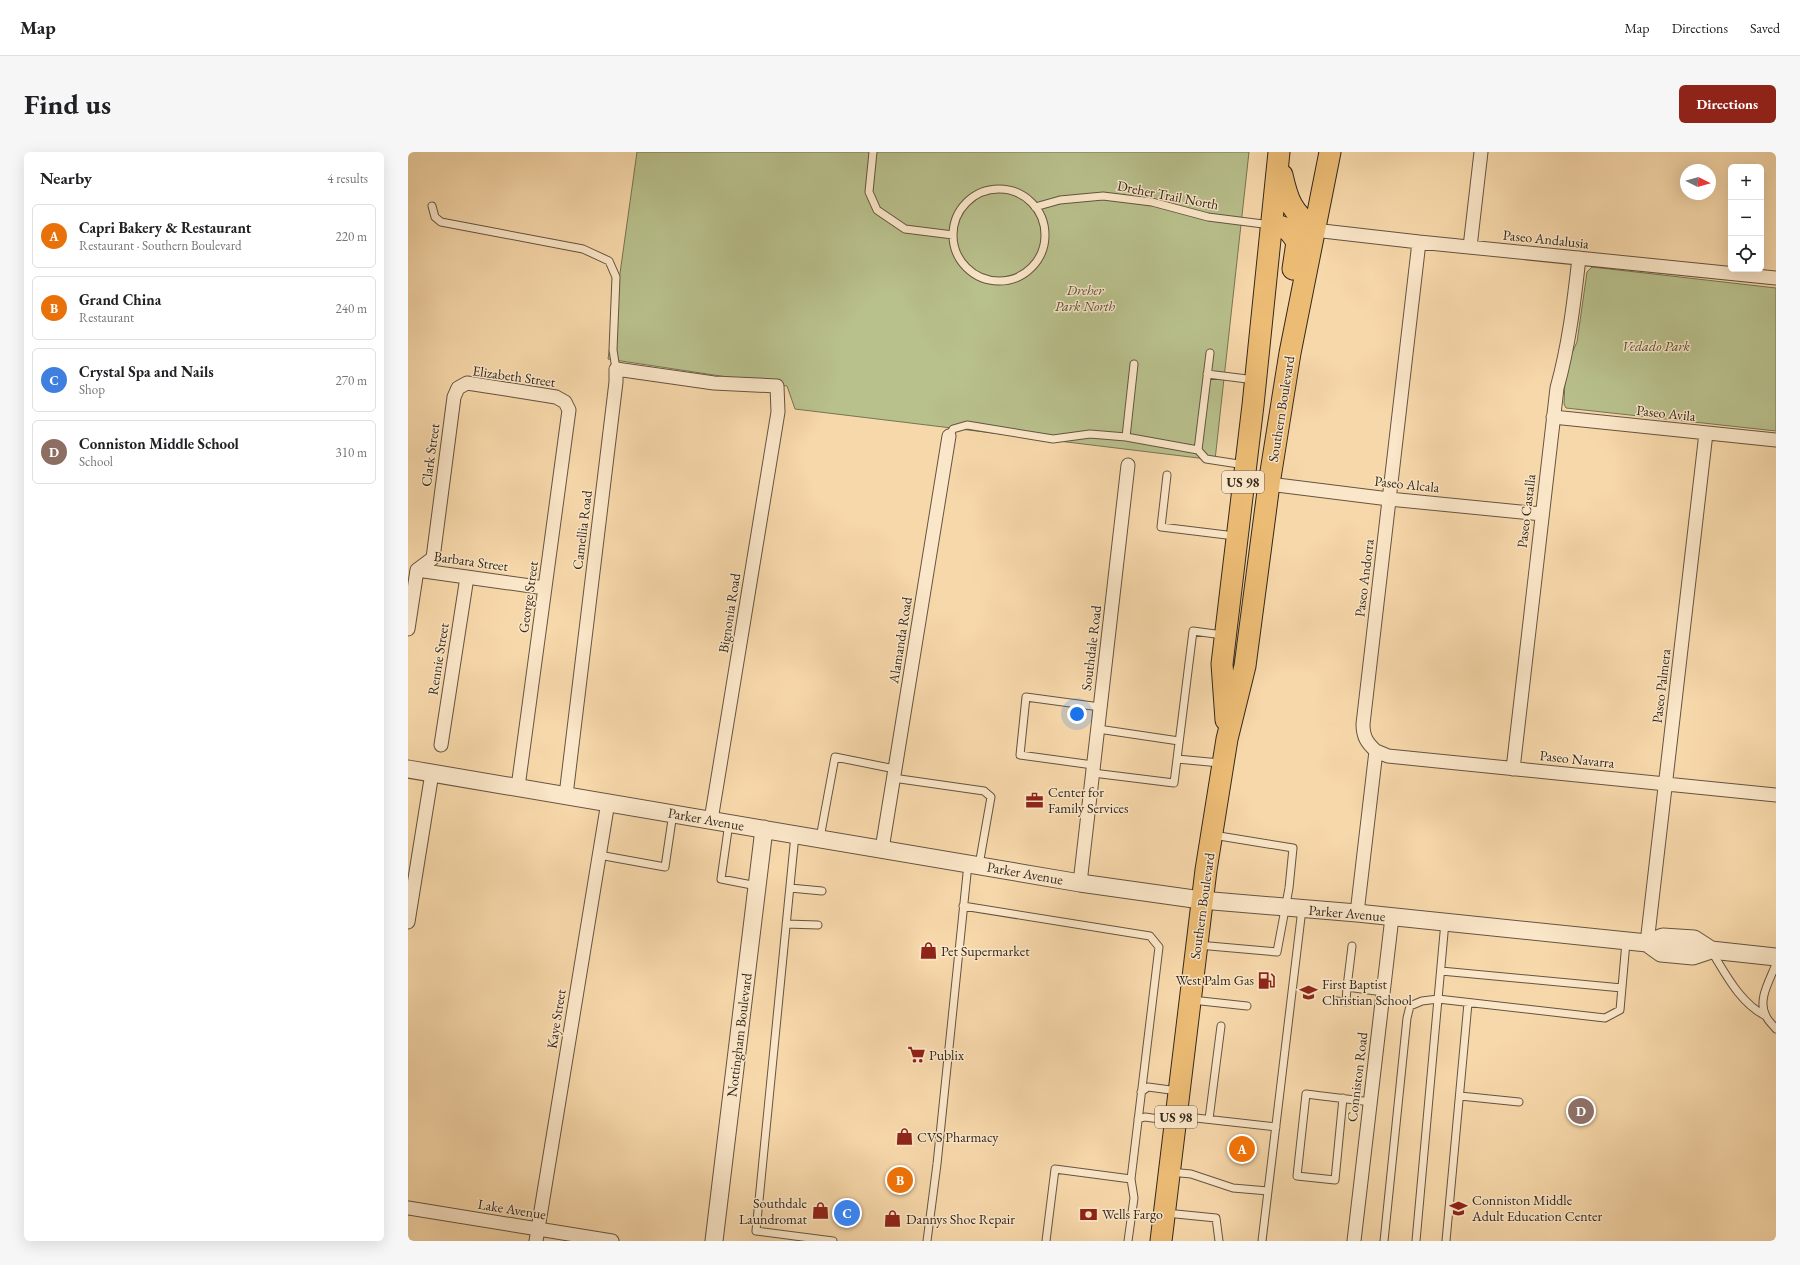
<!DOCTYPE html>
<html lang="en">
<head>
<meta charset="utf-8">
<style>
	body { margin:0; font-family:"EB Garamond",serif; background:#f6f6f6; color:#202124 }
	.controls { position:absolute; right:12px; top:12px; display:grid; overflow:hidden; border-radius:6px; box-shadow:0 4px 16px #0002 }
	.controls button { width:36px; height:36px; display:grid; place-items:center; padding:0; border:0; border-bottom:1px solid #e0e0e0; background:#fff; color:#202124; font:20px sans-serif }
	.compass { position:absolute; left:1272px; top:12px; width:36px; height:36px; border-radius:50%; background:#fff; box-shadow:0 4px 16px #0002; rotate:95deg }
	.you { position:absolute; left:669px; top:562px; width:14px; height:14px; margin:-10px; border:3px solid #fff; border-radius:50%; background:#1a73e8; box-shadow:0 0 0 6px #1a73e833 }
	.badge { display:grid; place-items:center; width:26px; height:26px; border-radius:50%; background:#8f2418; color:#fff; font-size:13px; font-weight:700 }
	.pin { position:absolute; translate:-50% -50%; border:2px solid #fff; box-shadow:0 1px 4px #0006 }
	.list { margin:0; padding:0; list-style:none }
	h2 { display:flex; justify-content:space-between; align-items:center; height:52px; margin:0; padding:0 16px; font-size:17px }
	h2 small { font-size:13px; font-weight:400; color:#757577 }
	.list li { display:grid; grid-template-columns:26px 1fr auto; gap:12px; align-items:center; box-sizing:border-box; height:64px; margin:0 8px 8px; padding:0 8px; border:1px solid #e0e0e0; border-radius:6px }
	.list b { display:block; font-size:15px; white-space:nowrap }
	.list p { margin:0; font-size:13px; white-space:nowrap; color:#757577 }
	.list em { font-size:13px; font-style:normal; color:#757577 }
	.icon { flex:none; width:22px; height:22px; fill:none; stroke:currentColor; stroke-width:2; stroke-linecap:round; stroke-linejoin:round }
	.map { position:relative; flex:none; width:1368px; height:1089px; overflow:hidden; border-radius:6px }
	header { display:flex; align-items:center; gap:24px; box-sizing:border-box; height:56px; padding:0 20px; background:#fff; border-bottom:1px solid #e0e0e0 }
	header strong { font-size:19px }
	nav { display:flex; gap:22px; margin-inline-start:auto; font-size:14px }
	.intro { display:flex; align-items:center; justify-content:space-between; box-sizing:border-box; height:96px; padding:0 24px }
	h1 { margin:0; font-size:28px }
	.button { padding:10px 18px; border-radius:6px; background:#8f2418; color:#fff; font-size:14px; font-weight:700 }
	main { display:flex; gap:24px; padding:0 24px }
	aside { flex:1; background:#fff; border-radius:6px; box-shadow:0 4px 16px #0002 }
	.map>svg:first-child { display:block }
	.green { fill:#b8c08c; stroke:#767454 }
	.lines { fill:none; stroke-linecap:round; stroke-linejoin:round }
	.service-casing { stroke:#655440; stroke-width:9 }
	.minor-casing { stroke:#655440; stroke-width:15 }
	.tertiary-casing { stroke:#655440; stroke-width:19 }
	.primary-casing { stroke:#34281c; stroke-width:23 }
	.service { stroke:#fae6c8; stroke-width:7 }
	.minor { stroke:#fae6c8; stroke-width:13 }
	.tertiary { stroke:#fae6c8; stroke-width:17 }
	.primary { stroke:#ecbc75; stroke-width:21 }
	.labels { text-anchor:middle; stroke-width:3; stroke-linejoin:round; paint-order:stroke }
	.shield { fill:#fae6c8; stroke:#6f6150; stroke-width:1 }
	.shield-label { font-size:13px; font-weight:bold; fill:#34281c }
	.street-label { font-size:14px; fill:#34281c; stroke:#fae6c8 }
	.park-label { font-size:14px; font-style:italic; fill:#554e38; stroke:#fae6c8 }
	.poi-label { font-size:14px; fill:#34281c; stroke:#fae6c8; text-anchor:start }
</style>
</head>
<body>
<header>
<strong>Map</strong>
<nav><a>Map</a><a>Directions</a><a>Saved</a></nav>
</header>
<div class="intro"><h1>Find us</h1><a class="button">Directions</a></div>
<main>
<aside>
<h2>Nearby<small>4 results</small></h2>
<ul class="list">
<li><span class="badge" style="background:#e8710a">A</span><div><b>Capri Bakery &amp; Restaurant</b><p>Restaurant · Southern Boulevard</p></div><em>220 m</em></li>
<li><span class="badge" style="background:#e8710a">B</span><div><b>Grand China</b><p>Restaurant</p></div><em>240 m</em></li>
<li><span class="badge" style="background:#3f7fe0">C</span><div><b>Crystal Spa and Nails</b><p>Shop</p></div><em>270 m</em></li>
<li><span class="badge" style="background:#8d6e63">D</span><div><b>Conniston Middle School</b><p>School</p></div><em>310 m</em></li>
</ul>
</aside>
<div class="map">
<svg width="1368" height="1089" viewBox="0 0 1368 1089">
	<rect width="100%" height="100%" fill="#f7d8aa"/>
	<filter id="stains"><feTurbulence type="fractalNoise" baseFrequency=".005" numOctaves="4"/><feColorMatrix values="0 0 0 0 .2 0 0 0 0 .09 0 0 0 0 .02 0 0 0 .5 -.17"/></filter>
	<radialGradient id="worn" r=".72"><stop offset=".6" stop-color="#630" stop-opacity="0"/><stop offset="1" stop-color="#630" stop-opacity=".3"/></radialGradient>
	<path class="green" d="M229 0H841L807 308 387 257 379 234 200 207Z
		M1184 115 1368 136V279L1158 256 1156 252 1157 227 1163 203 1169 190 1179 120Z"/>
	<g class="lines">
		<defs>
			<path id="service" d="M465 0 461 40 469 58 497 77 545 83
				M545 83a46 46 0 1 1 92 0a46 46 0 1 1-92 0Z
				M24 54 27 65 33 70 175 97 201 109 208 125 205 198 208 217
				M627 55 652 48 695 44 744 50 800 65 863 73
				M799 222 847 228
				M541 284 545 277 559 273 645 287 682 282 718 285 790 298 798 307 837 313
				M718 285 726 212
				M790 298 802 201
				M759 323 753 375 827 384
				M690 577 771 589
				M769 607 812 611
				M685 613 612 603 618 545 692 555
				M685 621 766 631 785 479 815 483
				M485 626 576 639 583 645 571 713
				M321 671 313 727 349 734
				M387 683 348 1079 425 1089
				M412 686 427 605 487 617
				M191 703 257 715 265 661
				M382 736 414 739
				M555 754 742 784 751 795 723 1027 726 1046 720 1089
				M378 772 410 773
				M790 793 869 800 881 736 885 696 805 683
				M944 794 939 835 975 840
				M1304 800C1318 823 1333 852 1358 864
				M1368 812C1362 828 1349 848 1358 864 1360 869 1365 873 1368 877
				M1033 819 1214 836
				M784 848 839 854
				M919 848 938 850 939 835
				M733 940 740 935 770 939
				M1052 944 1111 950
				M935 946 927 1028 889 1024 898 942C920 945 941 947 963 950
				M770 964 868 975
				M730 967 737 965 766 969
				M801 967 813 874
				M762 1020 783 1022 825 1036 860 1039
				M758 1061 808 1066 811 1089
				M519 1089 529 1012 560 712
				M638 1089 647 1017 723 1027
				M854 1089 894 757
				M976 1089 999 866 1002 854 1014 849 1030 847 1197 866 1212 858 1218 790
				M1008 1089 1037 770
				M1038 1089 1060 851"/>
			<path id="minor" d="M906 78 1011 90 1368 126
				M1062 95 1073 0
				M1145 265 1368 288
				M861 332 981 347 1134 362
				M9 418 137 436
				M0 477 9 418 25 406 46 245 50 236 59 231 148 245 157 250 161 258 110 635
				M33 593 59 425
				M968 599 980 604 1368 643
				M1105 617 1149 236C1161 193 1166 150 1171 106
				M158 643 208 230V217L306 231 369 234 370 260 303 668
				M474 697 541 284
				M672 731 720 313
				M949 761 968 599C959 591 955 585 955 572L1011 90
				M0 770 24 621
				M1239 791 1298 281
				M0 1056 204 1089
				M128 1089 200 650
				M946 1089 984 765"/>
			<path id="tertiary" d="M0 617 672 731 793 748 949 761 1239 791 1253 801 1285 804 1303 798 1368 805
				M1239 791 1255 785 1286 787 1303 798
				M306 1089 356 677"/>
			<path id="primary" d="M874 23C880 50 884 59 906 78
				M865 73C879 75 881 78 889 90L885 117
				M818 568 814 512 845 253 871 0
				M753 1089 798 718 819 587 837 514 861 332 882 201 922 0"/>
		</defs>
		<use href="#service" class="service-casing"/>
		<use href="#minor" class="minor-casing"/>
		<use href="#tertiary" class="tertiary-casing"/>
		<use href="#primary" class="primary-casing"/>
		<use href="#service" class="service"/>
		<use href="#minor" class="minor"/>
		<use href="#tertiary" class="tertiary"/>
		<use href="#primary" class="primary"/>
	</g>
	<defs>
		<symbol id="office-bare" viewBox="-9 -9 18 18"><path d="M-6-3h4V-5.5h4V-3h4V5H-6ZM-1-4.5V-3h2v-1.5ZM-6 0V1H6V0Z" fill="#8f2418" stroke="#fae6c8" stroke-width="2.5" paint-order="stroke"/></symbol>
		<symbol id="shop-bare" viewBox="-9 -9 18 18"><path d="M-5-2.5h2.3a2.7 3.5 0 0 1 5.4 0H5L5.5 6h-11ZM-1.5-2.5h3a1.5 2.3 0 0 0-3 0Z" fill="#8f2418" stroke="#fae6c8" stroke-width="2.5" paint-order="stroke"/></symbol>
		<symbol id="fuel-bare" viewBox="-9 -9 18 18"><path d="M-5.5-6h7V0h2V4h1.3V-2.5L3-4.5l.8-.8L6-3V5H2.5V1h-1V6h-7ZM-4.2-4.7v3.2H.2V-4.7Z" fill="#8f2418" stroke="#fae6c8" stroke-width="2.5" paint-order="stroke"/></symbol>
		<symbol id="school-bare" viewBox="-9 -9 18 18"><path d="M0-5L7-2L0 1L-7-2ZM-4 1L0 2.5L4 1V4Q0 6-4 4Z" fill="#8f2418" stroke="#fae6c8" stroke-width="2.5" paint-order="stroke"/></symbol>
		<symbol id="supermarket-bare" viewBox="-9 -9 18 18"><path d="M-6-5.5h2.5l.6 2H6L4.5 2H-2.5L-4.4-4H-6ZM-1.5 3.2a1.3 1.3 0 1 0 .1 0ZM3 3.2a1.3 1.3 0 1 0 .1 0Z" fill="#8f2418" stroke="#fae6c8" stroke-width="2.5" paint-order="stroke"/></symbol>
		<symbol id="bank-bare" viewBox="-9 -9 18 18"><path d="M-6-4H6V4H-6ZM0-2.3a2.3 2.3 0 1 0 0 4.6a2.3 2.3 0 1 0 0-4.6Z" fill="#8f2418" stroke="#fae6c8" stroke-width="2.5" paint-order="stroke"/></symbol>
	</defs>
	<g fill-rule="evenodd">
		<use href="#office-bare" x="614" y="636" width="25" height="25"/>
		<use href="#shop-bare" x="508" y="786" width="25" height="25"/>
		<use href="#fuel-bare" x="846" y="816" width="25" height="25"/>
		<use href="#school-bare" x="888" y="828" width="25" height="25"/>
		<use href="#supermarket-bare" x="496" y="890" width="25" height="25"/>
		<use href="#shop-bare" x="484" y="972" width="25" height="25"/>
		<use href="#school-bare" x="1038" y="1044" width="25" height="25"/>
		<use href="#shop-bare" x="400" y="1046" width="25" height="25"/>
		<use href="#bank-bare" x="668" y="1050" width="25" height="25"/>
		<use href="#shop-bare" x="472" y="1054" width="25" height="25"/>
	</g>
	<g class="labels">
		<g class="shield">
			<rect x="814" y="319" width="42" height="22" rx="3"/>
			<rect x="747" y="954" width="42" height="22" rx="3"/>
		</g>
		<g class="shield-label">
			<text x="835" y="335">US 98</text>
			<text x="768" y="970">US 98</text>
		</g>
		<g class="street-label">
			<text transform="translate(760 43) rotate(11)" y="5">Dreher Trail North</text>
			<text transform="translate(1138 87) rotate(6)" y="5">Paseo Andalusia</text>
			<text transform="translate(106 224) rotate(8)" y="5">Elizabeth Street</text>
			<text transform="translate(873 257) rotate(-81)" y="5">Southern Boulevard</text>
			<text transform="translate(1258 261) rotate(6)" y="5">Paseo Avila</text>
			<text transform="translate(22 303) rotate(-82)" y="5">Clark Street</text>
			<text transform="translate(999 332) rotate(6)" y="5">Paseo Alcala</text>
			<text transform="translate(1118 359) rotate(-83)" y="5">Paseo Castalla</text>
			<text transform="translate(174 378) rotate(-83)" y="5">Camellia Road</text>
			<text transform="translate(63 409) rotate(8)" y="5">Barbara Street</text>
			<text transform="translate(956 426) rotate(-83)" y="5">Paseo Andorra</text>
			<text transform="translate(120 445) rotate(-82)" y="5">George Street</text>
			<text transform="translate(321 461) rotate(-81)" y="5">Bignonia Road</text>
			<text transform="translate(492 488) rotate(-81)" y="5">Alamanda Road</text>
			<text transform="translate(683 496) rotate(-83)" y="5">Southdale Road</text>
			<text transform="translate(30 507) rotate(-81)" y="5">Rennie Street</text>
			<text transform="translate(1253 534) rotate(-83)" y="5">Paseo Palmera</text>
			<text transform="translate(1169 607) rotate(6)" y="5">Paseo Navarra</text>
			<text transform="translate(298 667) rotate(10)" y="5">Parker Avenue</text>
			<text transform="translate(617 721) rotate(10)" y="5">Parker Avenue</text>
			<text transform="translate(794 754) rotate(-82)" y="5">Southern Boulevard</text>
			<text transform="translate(939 761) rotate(5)" y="5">Parker Avenue</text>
			<text transform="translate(148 867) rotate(-81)" y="5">Kaye Street</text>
			<text transform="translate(331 883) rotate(-83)" y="5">Nottingham Boulevard</text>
			<text transform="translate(949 925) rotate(-83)" y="5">Conniston Road</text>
			<text transform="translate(104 1057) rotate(9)" y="5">Lake Avenue</text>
		</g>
		<g class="park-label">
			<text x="677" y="143">Dreher<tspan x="677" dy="16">Park North</tspan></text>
			<text x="1248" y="199">Vedado Park</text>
		</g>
		<g class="poi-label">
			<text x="640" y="645">Center for<tspan x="640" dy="16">Family Services</tspan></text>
			<text x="533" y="804">Pet Supermarket</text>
			<text x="846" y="833" text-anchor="end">West Palm Gas</text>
			<text x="914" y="837">First Baptist<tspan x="914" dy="16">Christian School</tspan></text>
			<text x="521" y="908">Publix</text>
			<text x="509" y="990">CVS Pharmacy</text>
			<text x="1064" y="1053">Conniston Middle<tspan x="1064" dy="16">Adult Education Center</tspan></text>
			<text x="399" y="1056" text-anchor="end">Southdale<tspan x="399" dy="16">Laundromat</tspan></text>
			<text x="694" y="1067">Wells Fargo</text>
			<text x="498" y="1072">Dannys Shoe Repair</text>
		</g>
	</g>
	<rect width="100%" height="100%" filter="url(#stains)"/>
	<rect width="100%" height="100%" fill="url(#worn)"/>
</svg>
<div class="controls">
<button>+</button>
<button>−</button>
<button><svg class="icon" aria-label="locate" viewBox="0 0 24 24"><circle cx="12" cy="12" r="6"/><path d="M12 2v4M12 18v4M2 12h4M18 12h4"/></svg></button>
</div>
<svg class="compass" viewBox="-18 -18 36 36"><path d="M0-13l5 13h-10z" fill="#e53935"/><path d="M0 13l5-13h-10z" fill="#757577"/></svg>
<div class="you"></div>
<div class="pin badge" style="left:834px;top:997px;background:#e8710a">A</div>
<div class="pin badge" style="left:492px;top:1028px;background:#e8710a">B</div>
<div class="pin badge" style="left:439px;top:1061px;background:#3f7fe0">C</div>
<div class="pin badge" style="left:1173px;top:959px;background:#8d6e63">D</div>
</div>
</main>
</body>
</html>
